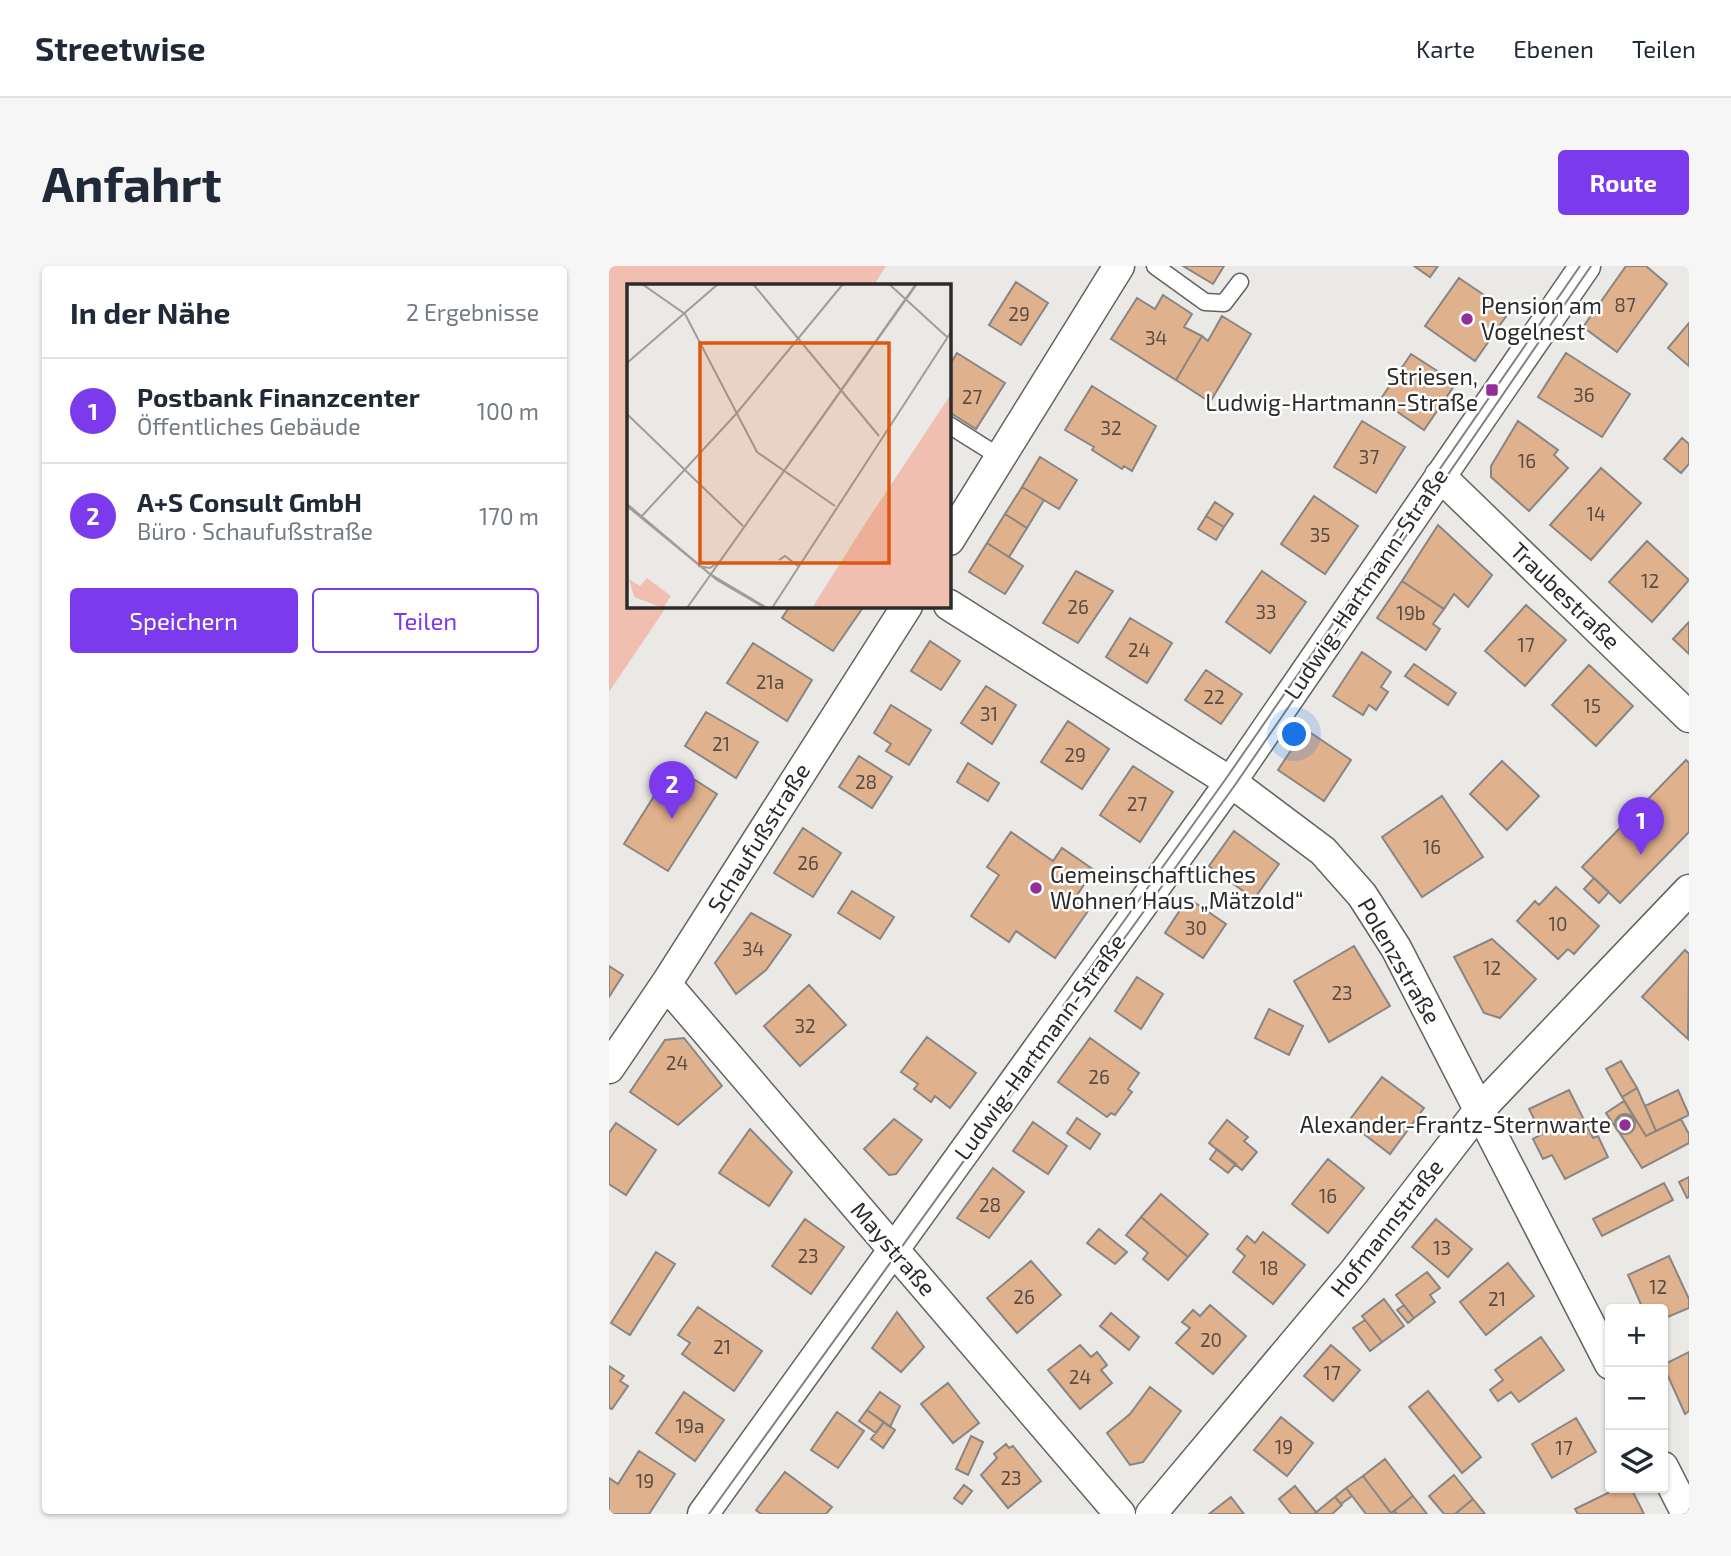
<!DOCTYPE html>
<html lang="de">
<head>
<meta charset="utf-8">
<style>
	body { margin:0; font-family:"Exo 2",sans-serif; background:#f6f6f7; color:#1f2937 }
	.controls { position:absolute; right:21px; bottom:21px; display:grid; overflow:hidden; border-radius:7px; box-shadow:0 2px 5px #0004 }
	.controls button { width:63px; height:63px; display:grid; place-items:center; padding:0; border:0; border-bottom:2px solid #e0e1e3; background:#fff; color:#1f2937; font:35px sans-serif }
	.you { position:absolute; left:686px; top:469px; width:24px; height:24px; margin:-18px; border:5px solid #fff; border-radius:50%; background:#1a73e8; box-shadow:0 0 0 10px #1a73e833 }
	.badge { display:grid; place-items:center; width:46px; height:46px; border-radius:50%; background:#7c3aed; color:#fff; font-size:23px; font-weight:700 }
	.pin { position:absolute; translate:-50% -58px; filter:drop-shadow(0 2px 4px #0008) }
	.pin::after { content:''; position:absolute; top:37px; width:24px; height:21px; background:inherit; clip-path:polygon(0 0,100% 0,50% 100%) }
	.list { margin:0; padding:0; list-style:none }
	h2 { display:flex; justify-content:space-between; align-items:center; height:91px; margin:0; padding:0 28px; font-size:30px }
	h2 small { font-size:23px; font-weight:400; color:#747a83 }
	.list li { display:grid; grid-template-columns:46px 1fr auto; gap:21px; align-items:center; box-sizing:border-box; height:105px; padding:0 28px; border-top:2px solid #e0e1e3 }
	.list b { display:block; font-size:26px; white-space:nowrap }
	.list p { margin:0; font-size:23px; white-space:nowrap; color:#747a83 }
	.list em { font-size:23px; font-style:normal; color:#747a83 }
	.actions { display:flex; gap:14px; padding:21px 28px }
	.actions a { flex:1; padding:16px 0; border:2px solid #7c3aed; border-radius:7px; text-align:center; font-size:24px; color:#7c3aed }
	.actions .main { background:#7c3aed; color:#fff }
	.icon { flex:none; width:38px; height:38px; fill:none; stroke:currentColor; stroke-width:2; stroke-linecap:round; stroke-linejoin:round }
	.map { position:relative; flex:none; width:1080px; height:1248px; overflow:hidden; border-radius:7px }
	header { display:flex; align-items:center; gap:42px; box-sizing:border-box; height:98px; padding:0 35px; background:#fff; border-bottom:2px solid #e0e1e3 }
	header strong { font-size:33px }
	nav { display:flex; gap:38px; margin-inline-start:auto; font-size:24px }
	.intro { display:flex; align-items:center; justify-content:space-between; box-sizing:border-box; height:168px; padding:0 42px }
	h1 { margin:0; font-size:49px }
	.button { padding:18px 32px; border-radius:7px; background:#7c3aed; color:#fff; font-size:24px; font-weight:700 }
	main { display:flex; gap:42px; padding:0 42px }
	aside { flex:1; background:#fff; border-radius:7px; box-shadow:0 2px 5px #0004 }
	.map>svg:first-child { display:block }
	.green { fill:#f1bfb2 }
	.building { fill:#e0b18d; stroke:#898583; stroke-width:2 }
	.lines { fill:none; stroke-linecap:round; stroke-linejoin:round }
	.service-casing { stroke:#63625e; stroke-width:19 }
	.minor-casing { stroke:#63625e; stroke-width:33 }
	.service { stroke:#fff; stroke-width:16 }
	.minor { stroke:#fff; stroke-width:30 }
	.tram { stroke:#838280; stroke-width:2 }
	.poi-dot { fill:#912f97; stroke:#fff; stroke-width:2.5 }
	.labels { text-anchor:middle; stroke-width:5; stroke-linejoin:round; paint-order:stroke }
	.number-label { font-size:19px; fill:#594c43 }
	.poi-label { font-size:23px; fill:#2c2b2a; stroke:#fff; text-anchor:start }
	.street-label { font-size:23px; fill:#2c2b2a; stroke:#fff }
	.inset-road { fill:none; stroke:#9f9d9b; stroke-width:2 }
	.view { fill:#df570e; fill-opacity:0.15; stroke:#df570e; stroke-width:3.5 }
	.inset-edge { fill:none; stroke:#2c2b2a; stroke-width:3.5 }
</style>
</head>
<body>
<header>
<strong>Streetwise</strong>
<nav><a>Karte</a><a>Ebenen</a><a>Teilen</a></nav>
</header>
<div class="intro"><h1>Anfahrt</h1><a class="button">Route</a></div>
<main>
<aside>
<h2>In der Nähe<small>2 Ergebnisse</small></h2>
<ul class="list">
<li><span class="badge">1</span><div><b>Postbank Finanzcenter</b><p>Öffentliches Gebäude</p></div><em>100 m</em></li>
<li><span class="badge">2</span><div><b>A+S Consult GmbH</b><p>Büro · Schaufußstraße</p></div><em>170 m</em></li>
</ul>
<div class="actions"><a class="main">Speichern</a><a>Teilen</a></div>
</aside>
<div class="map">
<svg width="1080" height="1248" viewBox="0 0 1080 1248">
	<rect width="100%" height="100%" fill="#ebe9e6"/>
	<path class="green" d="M0 0H277L265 19H19V340H58L0 426Z"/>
	<path class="building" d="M574 0H615L604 18Z
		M805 0H829L821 11Z
		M1017 0H1037L1058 18 1008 86 974 61Z
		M850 12 900 46 866 95 816 60Z
		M407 16 439 37 412 79 380 59Z
		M554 29 583 48 575 61 593 70 567 114 502 73 528 32 546 43Z
		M613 50 642 68 601 136 567 114 593 70 599 75Z
		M1080 57V100L1059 82Z
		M348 87 396 117 367 163 340 146V100Z
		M957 87 1021 128 993 171 929 131Z
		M802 88 847 117 815 164 771 134Z
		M483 120 547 160 523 205 515 200 513 203 483 184 485 181 456 164Z
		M753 155 796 181 767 227 725 201Z
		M909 155 949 184 945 189 959 202 920 245 882 211V200Z
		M1073 172 1080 178V198L1072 207 1055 193Z
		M431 191 468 214 450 243 413 221Z
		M992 202 1032 237 982 294 941 259Z
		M413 221 435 234 418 262 396 248Z
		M705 230 749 260 716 308 672 278Z
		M606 236 624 248 615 261 597 250Z
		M396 248 418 262 400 291 378 277Z
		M597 250 615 261 607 274 589 263Z
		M829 259 883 309 859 341 845 328 835 343 793 315Z
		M1038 275 1080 314 1043 356 1000 316Z
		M378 277 414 300 396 328 360 306Z
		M467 305 504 325 469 377 434 357Z
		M653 305 697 336 661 387 617 356Z
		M793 315 835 343 824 358 831 363 817 384 768 352Z
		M917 339 957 374 916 420 876 385Z
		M181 340H255L224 385 173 352Z
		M521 352 563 377 538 417 497 391Z
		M1080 356V388L1064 373Z
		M321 375 351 395 332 424 302 405Z
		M144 377 203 414 178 455 118 417Z
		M753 386 782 406 772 421 779 426 767 444 760 439 754 449 724 430Z
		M805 398 847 427 839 439 796 410Z
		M980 399 1024 440 987 480 943 439Z
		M597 404 633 428 612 458 576 434Z
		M377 420 407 439 383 478 352 457Z
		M282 439 322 464 300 499 277 485 282 478 265 467Z
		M97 446 149 476 127 512 76 480Z
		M459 455 500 483 473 523 432 496Z
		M696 463 742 494 715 535 669 504Z
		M250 490 283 511 263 542 230 521Z
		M1077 494 1080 497V566L1011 637 973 601Z
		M893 495 930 530 898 564 861 528Z
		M359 497 390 517 379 535 348 516Z
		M64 500 108 528 59 605 15 578Z
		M524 500 564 526 531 576 491 549Z
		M833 530 874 591 813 631 773 571Z
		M194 562 232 587 204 631 165 607Z
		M625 565 670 598 645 633 600 600Z
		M402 566 444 595 453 582 485 604 464 635 479 645 446 692 407 665 400 676 362 650 390 609 378 601Z
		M985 612 1000 626 990 637 975 623Z
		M947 621 990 660 965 688 959 683 949 693 908 655 926 635 930 639Z
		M243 625 285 651 271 673 229 647Z
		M579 632 617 658 594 692 556 667Z
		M142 647 182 669 157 704 127 728 106 697Z
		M883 673 927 713 891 752 875 747 845 691Z
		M745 680 781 740 720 776 685 715Z
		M1076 684 1080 688 1079 773 1033 731Z
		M0 700 14 709 0 731Z
		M528 711 554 728 532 763 506 745Z
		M200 719 237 759 191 800 155 760Z
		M660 743 694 760 680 789 646 772Z
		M318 771 367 807 341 842 326 830 322 836 305 823 309 818 292 806Z
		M75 772 113 820 69 859 21 826 56 774Z
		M481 772 530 807 519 823 523 826 506 849 502 847 498 851 449 816Z
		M1012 795 1028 822 1013 831 997 803Z
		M773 811 815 842 781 888 739 856Z
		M1028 822 1047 865 1037 870 1013 831Z
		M960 824 984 872 989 870 999 891 956 913 943 889 934 893 924 873 933 868 920 843Z
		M1069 824 1080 849 1047 865 1036 840Z
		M1015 835 1037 870 1072 853 1080 868V877L1033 902 1010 866 1023 865 1024 852 1011 849 1007 862 997 847Z
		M1006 858a10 10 0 1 1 20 0a10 10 0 1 1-20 0Z
		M468 852 491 868 481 883 458 867Z
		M285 853 313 874 287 908 280 909 255 883Z
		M618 854 639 871 635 875 648 886 633 904 600 877Z
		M424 856 458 880 439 908 404 885Z
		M7 857 47 884 17 929 0 918V867Z
		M141 863 183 906 160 940 110 907Z
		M608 883 627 898 619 907 601 893Z
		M719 893 755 922 719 967 683 938Z
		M384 902 415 926 380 972 348 952Z
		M1080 911V931L1078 932 1070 916Z
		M1055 917 1064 934 993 970 984 953Z
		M552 928 599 968 579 991 532 951Z
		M532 951 579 991 559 1014 534 993 539 987 517 969Z
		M196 953 235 981 202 1028 163 1000Z
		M827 953 863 983 839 1011 803 981Z
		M490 963 518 986 506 998 478 977Z
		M654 966 696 999 664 1038 624 1006 636 990 628 983 638 970 646 977Z
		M47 986 66 998 21 1069 2 1057Z
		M1060 990 1080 1033V1042L1054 1053V1043H1034L1019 1009Z
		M422 995 452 1029 408 1067 378 1032Z
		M899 997 925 1030 877 1069 851 1036Z
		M818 1006 831 1022 821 1029 826 1036 805 1052 787 1029Z
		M775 1033 795 1060 773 1076 753 1050Z
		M601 1039 637 1070 604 1108 567 1077 581 1062 573 1056 584 1044 591 1050Z
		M795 1039 805 1052 799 1057 788 1044Z
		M89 1041 153 1085 125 1125 73 1088 81 1077 69 1069Z
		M288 1046 315 1081 292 1106 263 1082Z
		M502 1047 530 1071 520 1084 491 1060Z
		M756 1054 773 1076 761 1085 744 1062Z
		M932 1071 955 1104 910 1136 902 1126 889 1135 881 1124 894 1114 886 1104Z
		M471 1079 482 1091 488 1086 498 1099 492 1104 503 1117 471 1143 439 1104Z
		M722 1079 751 1104 724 1135 695 1110Z
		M1080 1086V1145L1076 1148 1054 1099Z
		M0 1100 15 1110 11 1115 19 1120 3 1143 0 1142Z
		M339 1117 370 1157 344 1177 312 1138Z
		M541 1121 572 1145 534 1196 521 1199 498 1167 521 1148Z
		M819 1125 872 1191 853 1207 800 1141Z
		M75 1126 115 1154 86 1195 47 1167Z
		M271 1126 291 1140 281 1161 258 1144Z
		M258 1144 275 1156 267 1167 250 1155Z
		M228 1146 255 1165 229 1202 202 1184Z
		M672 1151 704 1177 678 1210 645 1184Z
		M967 1152 987 1186 943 1212 923 1178Z
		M275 1156 286 1164 274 1182 262 1173Z
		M362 1170 374 1176 359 1209 347 1203Z
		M397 1178 400 1182 404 1180 432 1215 399 1242 372 1209 388 1192 385 1188Z
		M30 1185 66 1208 40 1248H0V1212L9 1218Z
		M776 1193 804 1230 782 1247 754 1210Z
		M176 1206 223 1241 217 1248H152L147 1244Z
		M845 1209 864 1233 846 1248H835L820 1230Z
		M754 1210 782 1247 785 1245 788 1248H757L737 1222Z
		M355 1219 363 1225 353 1238 345 1232Z
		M686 1220 707 1246 705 1248H682L670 1233Z
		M737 1222 743 1230 732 1238 726 1231Z
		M1009 1222H1022L1035 1248H969L966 1243Z
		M804 1230 818 1248H788L785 1245Z
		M622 1231 635 1248H600Z
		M726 1231 733 1239 723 1248H705Z
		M864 1233 876 1248H846Z"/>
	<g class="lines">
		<defs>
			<path id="service" d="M546 0 596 36 615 37 631 16
				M340 159 391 191"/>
			<path id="minor" d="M831 210 1080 451
				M340 274 510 0
				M340 339 626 519 714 585 753 629 787 682 1001 1098
				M57 718 511 1248
				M0 802 57 718 298 340
				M1054 1201 1078 1248
				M94 1248 621 517 976 0
				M542 1248 745 1006 871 843 1080 624"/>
		</defs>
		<use href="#service" class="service-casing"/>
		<use href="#minor" class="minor-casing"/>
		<use href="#service" class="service"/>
		<use href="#minor" class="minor"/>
		<path class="tram" d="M454 740 616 514 971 0
			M100 1248 626 519 982 0"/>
	</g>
	<g class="poi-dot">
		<circle cx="858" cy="53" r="7"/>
		<rect x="876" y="117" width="14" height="14" rx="3.5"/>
		<circle cx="427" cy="622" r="7"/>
		<circle cx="1016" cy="859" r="7"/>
	</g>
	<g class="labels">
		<g class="number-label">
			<text x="1016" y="46">87</text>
			<text x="410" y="55">29</text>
			<text x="547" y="79">34</text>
			<text x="975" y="136">36</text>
			<text x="363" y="138">27</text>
			<text x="502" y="169">32</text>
			<text x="760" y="198">37</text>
			<text x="918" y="202">16</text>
			<text x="987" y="255">14</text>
			<text x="711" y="276">35</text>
			<text x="1041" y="322">12</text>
			<text x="469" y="348">26</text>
			<text x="657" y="353">33</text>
			<text x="802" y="354">19b</text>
			<text x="917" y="386">17</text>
			<text x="530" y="391">24</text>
			<text x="161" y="423">21a</text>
			<text x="605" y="438">22</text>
			<text x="983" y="447">15</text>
			<text x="380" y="455">31</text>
			<text x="112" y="485">21</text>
			<text x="466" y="496">29</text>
			<text x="257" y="523">28</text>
			<text x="528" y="545">27</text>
			<text x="823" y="588">16</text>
			<text x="199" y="604">26</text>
			<text x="949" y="665">10</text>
			<text x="587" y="669">30</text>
			<text x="144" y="690">34</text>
			<text x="883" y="709">12</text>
			<text x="733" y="734">23</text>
			<text x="196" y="767">32</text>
			<text x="68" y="804">24</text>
			<text x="490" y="818">26</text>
			<text x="719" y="937">16</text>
			<text x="381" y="946">28</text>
			<text x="833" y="989">13</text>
			<text x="199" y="997">23</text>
			<text x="660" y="1009">18</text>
			<text x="1049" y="1028">12</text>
			<text x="415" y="1038">26</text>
			<text x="888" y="1040">21</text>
			<text x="602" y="1081">20</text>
			<text x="113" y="1088">21</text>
			<text x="723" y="1114">17</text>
			<text x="471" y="1118">24</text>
			<text x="81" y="1167">19a</text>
			<text x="675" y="1188">19</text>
			<text x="955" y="1189">17</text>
			<text x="402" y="1219">23</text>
			<text x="36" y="1222">19</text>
		</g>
		<g class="poi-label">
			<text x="872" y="48">Pension am<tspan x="872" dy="26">Vogelnest</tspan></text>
			<text x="869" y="119" text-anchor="end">Striesen,<tspan x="869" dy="26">Ludwig-Hartmann-Straße</tspan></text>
			<text x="441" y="617">Gemeinschaftliches<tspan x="441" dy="26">Wohnen Haus „Mätzold“</tspan></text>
			<text x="1002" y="867" text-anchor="end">Alexander-Frantz-Sternwarte</text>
		</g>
		<g class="street-label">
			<text transform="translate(757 318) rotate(-56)" y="8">Ludwig-Hartmann-Straße</text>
			<text transform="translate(956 330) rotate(44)" y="8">Traubestraße</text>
			<text transform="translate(150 572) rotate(-58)" y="8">Schaufußstraße</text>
			<text transform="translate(790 695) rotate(60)" y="8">Polenzstraße</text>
			<text transform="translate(431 781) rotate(-54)" y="8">Ludwig-Hartmann-Straße</text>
			<text transform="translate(778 962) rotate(-52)" y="8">Hofmannstraße</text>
			<text transform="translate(284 983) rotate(49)" y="8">Maystraße</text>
		</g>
	</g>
	<g transform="translate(18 18)">
		<rect width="324" height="324" fill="#ebe9e6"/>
		<path d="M324 110V324H185L234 246ZM20 294 44 312 36 324 7 313 2 295 13 302Z" fill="#f1bfb2"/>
		<path class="inset-road" d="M15 0 58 30 130 168 208 222M126 0 252 152M262 0 320 53M0 79 91 0M0 130 116 242M0 220 83 290 140 324M0 222 90 296 138 324M14 233 109 130 216 0M152 276 158 272 171 282M71 282 83 284 93 277 290 0M60 324 289 0M145 324 324 48"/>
		<path class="view" d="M73 59H262V279H73Z"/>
		<rect width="324" height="324" class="inset-edge"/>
	</g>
</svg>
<div class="controls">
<button>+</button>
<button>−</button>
<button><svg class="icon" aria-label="layers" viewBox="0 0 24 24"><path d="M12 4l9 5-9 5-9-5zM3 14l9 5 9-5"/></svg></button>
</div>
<div class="you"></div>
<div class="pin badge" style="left:1032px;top:589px">1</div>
<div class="pin badge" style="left:63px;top:553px">2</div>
</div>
</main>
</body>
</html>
